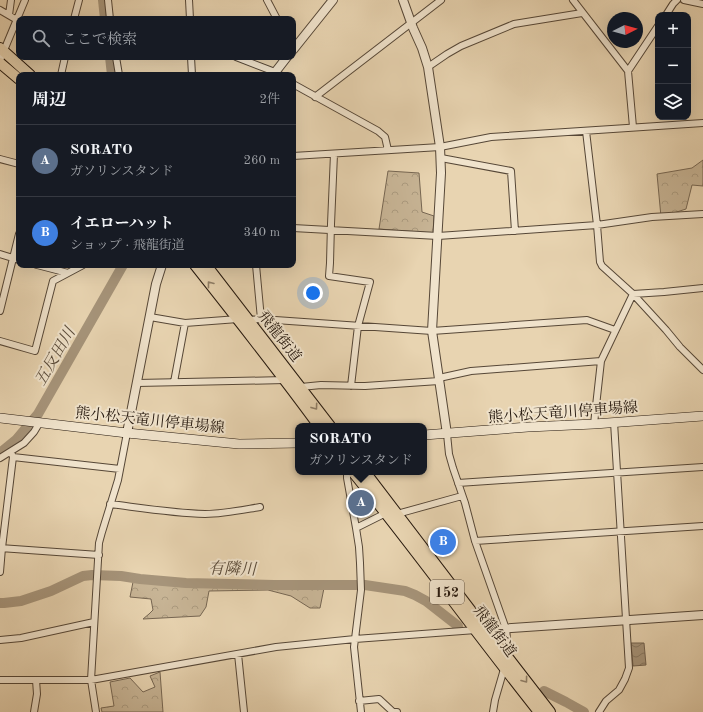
<!DOCTYPE html>
<html lang="ja">
<head>
<meta charset="utf-8">
<style>
	body { margin:0; font-family:"Old Standard TT","Noto Serif JP",serif; background:#242831; color:#f1f3f6 }
	.controls { position:absolute; right:12px; top:12px; display:grid; overflow:hidden; border-radius:8px; box-shadow:0 4px 16px #0002 }
	.controls button { width:36px; height:36px; display:grid; place-items:center; padding:0; border:0; border-bottom:1px solid #363941; background:#171b24; color:#f1f3f6; font:20px sans-serif }
	.compass { position:absolute; left:607px; top:12px; width:36px; height:36px; border-radius:50%; background:#171b24; box-shadow:0 4px 16px #0002; rotate:84deg }
	.you { position:absolute; left:313px; top:293px; width:14px; height:14px; margin:-10px; border:3px solid #fff; border-radius:50%; background:#1a73e8; box-shadow:0 0 0 6px #1a73e833 }
	.badge { display:grid; place-items:center; width:26px; height:26px; border-radius:50%; background:#db2777; color:#fff; font-size:13px; font-weight:700 }
	.pin { position:absolute; translate:-50% -50%; border:2px solid #fff; box-shadow:0 1px 4px #0006 }
	.popup { position:absolute; left:295px; top:423px; width:132px; height:52px; box-sizing:border-box; display:grid; place-content:center; border-radius:8px; background:#171b24; filter:drop-shadow(0 1px 3px #0005); font-size:13px; white-space:nowrap; color:#9ea1a6 }
	.popup b { font-size:15px; color:#f1f3f6 }
	.popup::after { content:''; position:absolute; left:50%; top:100%; margin-left:-8px; border:8px solid transparent; border-top-color:#171b24 }
	.list { margin:0; padding:0; list-style:none }
	h2 { display:flex; justify-content:space-between; align-items:center; height:52px; margin:0; padding:0 16px; font-size:17px }
	h2 small { font-size:13px; font-weight:400; color:#9ea1a6 }
	.list li { display:grid; grid-template-columns:26px 1fr auto; gap:12px; align-items:center; box-sizing:border-box; height:72px; padding:0 16px; border-top:1px solid #363941 }
	.list b { display:block; font-size:15px; white-space:nowrap }
	.list p { margin:0; font-size:13px; white-space:nowrap; color:#9ea1a6 }
	.list em { font-size:13px; font-style:normal; color:#9ea1a6 }
	.icon { flex:none; width:22px; height:22px; fill:none; stroke:currentColor; stroke-width:2; stroke-linecap:round; stroke-linejoin:round }
	.map { position:relative; flex:none; width:703px; height:712px; overflow:hidden }
	.search { position:absolute; background:#171b24; box-shadow:0 4px 16px #0002; left:16px; top:16px; width:280px; height:44px; display:flex; align-items:center; gap:10px; box-sizing:border-box; padding:0 14px; border-radius:8px; color:#9ea1a6; font-size:15px }
	.panel { position:absolute; background:#171b24; box-shadow:0 4px 16px #0002; left:16px; top:72px; width:280px; height:196px; border-radius:8px }
	.map>svg:first-child { display:block }
	.forest { fill:url(#forest-crowns); stroke:#766652 }
	.water { fill:url(#water-waves); stroke:#72624f }
	.lines { fill:none; stroke-linecap:round; stroke-linejoin:round }
	.river { stroke:#a6947a; stroke-width:10 }
	.minor-casing { stroke:#564737; stroke-width:8 }
	.tertiary-casing { stroke:#564737; stroke-width:10 }
	.secondary-casing { stroke:#25180e; stroke-width:10 }
	.trunk-casing { stroke:#25180e; stroke-width:12 }
	.minor { stroke:#f0e3cc; stroke-width:6 }
	.tertiary { stroke:#f0e3cc; stroke-width:8 }
	.secondary { stroke:#f0e3cc; stroke-width:9 }
	.trunk { stroke:#e8d4b1; stroke-width:10 }
	.oneway { stroke:#907f68 }
	.labels { text-anchor:middle; stroke-width:4; stroke-linejoin:round; paint-order:stroke }
	.shield { fill:#f0e3cc; stroke:#625547; stroke-width:1 }
	.shield-label { font-size:14px; font-weight:bold; fill:#25180e }
	.street-label { font-size:15px; fill:#25180e; stroke:#f0e3cc }
	.water-label { font-size:16px; font-style:italic; fill:#594a39; stroke:#f0e3cc }
</style>
</head>
<body>
<div class="map">
<svg width="703" height="712" viewBox="0 0 703 712">
	<defs>
		<pattern id="forest-crowns" width="20" height="18" patternUnits="userSpaceOnUse"><rect width="20" height="18" fill="#c7b495"/><path d="M2 6a3 3 0 1 1 6 0M12 15a3 3 0 1 1 6 0" fill="none" stroke="#ab9a7f"/></pattern>
		<pattern id="water-waves" width="16" height="10" patternUnits="userSpaceOnUse"><rect width="16" height="10" fill="#a6947a"/><path d="M0 5q4-4 8 0t8 0" fill="none" stroke="#877862"/></pattern>
	</defs>
	<rect width="100%" height="100%" fill="#e8d4b1"/>
	<filter id="stains"><feTurbulence type="fractalNoise" baseFrequency=".005" numOctaves="4"/><feColorMatrix values="0 0 0 0 .2 0 0 0 0 .09 0 0 0 0 .02 0 0 0 .5 -.17"/></filter>
	<radialGradient id="worn" r=".72"><stop offset=".6" stop-color="#630" stop-opacity="0"/><stop offset="1" stop-color="#630" stop-opacity=".3"/></radialGradient>
	<path class="forest" d="M703 160V186L692 185 686 209 661 217 657 174 692 168Z
		M388 171 419 173 422 212 434 216 433 233 379 229Z
		M133 582 243 587 324 588 320 608H310L291 596 268 590 209 591 206 607 200 616 143 619 149 614 153 610 151 599 130 597Z
		M160 672 163 712H102L101 708 114 706 110 682 130 678 143 692 155 687 150 676Z"/>
	<path class="water" d="M631 643H644L646 665 633 666Z"/>
	<g class="lines">
		<path class="river" d="M103 0 105 19
			M110 57 112 75
			M0 453 16 440 38 414 123 265
			M0 603H4L21 601 51 591 83 576 92 575 121 576 140 579 186 583 274 585H365L405 591 415 595 426 601 458 626
			M544 691 566 702 584 712"/>
		<defs>
			<path id="minor" d="M108 0 110 19
				M189 0 190 19
				M267 0 277 19
				M573 0 628 71 633 127
				M684 0 703 4
				M0 10 17 20
				M9 15 11 0
				M666 15 673 4 677 0
				M74 19 79 0
				M116 57 119 75
				M191 57 192 75
				M236 57 275 72 280 75
				M0 60 25 0
				M428 67 447 54 461 46 514 24 582 13
				M628 71 658 26
				M61 75 65 57
				M293 84 378 131 385 137 388 150
				M315 97 441 0
				M586 131 597 225 600 262 602 266 633 294 666 330 680 347 703 370
				M334 154 331 224 330 263 329 276 370 282 358 326 351 386
				M293 156 440 147 491 137 703 123
				M441 158 511 171 515 231
				M0 159 19 164
				M293 228 438 236 597 225 652 217 703 214
				M0 254 19 260
				M37 265 68 273 83 265
				M256 265 261 319
				M633 294 664 292 703 288
				M0 311 19 234
				M150 317 185 323 238 319
				M248 320 261 319 432 331 587 320 615 330
				M0 341 35 351 53 281 68 273
				M439 378 471 371 601 361
				M174 382 185 323
				M137 383 285 380
				M301 387 321 385 365 386 439 381
				M594 424 601 361 633 294
				M447 434 449 454 453 468 465 503 475 541 506 629 509 657
				M11 452 13 457 120 469
				M0 458 24 443 34 432 40 422
				M347 472V478L356 528
				M458 483 703 467
				M110 504C142 508 173 513 205 514 223 514 242 510 260 507
				M397 514 462 496
				M475 541 703 526
				M0 548 99 555
				M0 572 2 548 13 457
				M0 640 21 638 94 622
				M238 654 244 712
				M0 680H91L276 647 355 639 476 630
				M359 701 379 699 393 712H397
				M34 712 37 694 36 680
				M96 712 91 680 99 543 102 532 118 480 127 433
				M361 712 354 647 361 590 360 563 359 547 356 528 386 513
				M493 712 495 700 504 669
				M599 712 606 701 619 690 625 679 629 668 614 422"/>
			<path id="tertiary" d="M403 0 413 28 422 48 428 67 440 147 441 173 432 331 447 434
				M293 50 333 0
				M273 75 287 57
				M127 433 156 284 162 265
				M484 630 703 615"/>
			<path id="secondary" d="M0 418 127 433 239 444 298 443
				M424 435 528 427 594 424 703 416"/>
			<path id="trunk" d="M0 48 30 75
				M0 63 19 79
				M195 265C237 318 279 371 319 426
				M206 265C247 319 289 372 330 426
				M353 472C417 551 476 633 539 712
				M365 472 471 611 484 630 509 659 550 712"/>
		</defs>
		<use href="#minor" class="minor-casing"/>
		<use href="#tertiary" class="tertiary-casing"/>
		<use href="#secondary" class="secondary-casing"/>
		<use href="#trunk" class="trunk-casing"/>
		<use href="#minor" class="minor"/>
		<use href="#tertiary" class="tertiary"/>
		<use href="#secondary" class="secondary"/>
		<use href="#trunk" class="trunk"/>
	</g>
	<defs><path id="oneway-chevron" d="M-2-3.5L2.5 0L-2 3.5" fill="none" stroke-width="1.6" stroke-linecap="round" stroke-linejoin="round"/></defs>
	<g class="oneway">
		<use href="#oneway-chevron" transform="translate(210 284) rotate(-128)"/>
		<use href="#oneway-chevron" transform="translate(315 407) rotate(54)"/>
		<use href="#oneway-chevron" transform="translate(525 680) rotate(53)"/>
	</g>
	<g class="labels">
		<rect class="shield" x="430" y="580" width="34" height="24" rx="3"/>
		<g class="shield-label">
			<text x="447" y="597">152</text>
		</g>
		<g class="street-label">
			<text transform="translate(280 336) rotate(52)" y="5">飛龍街道</text>
			<text transform="translate(563 412) rotate(-4)" y="5">熊小松天竜川停車場線</text>
			<text transform="translate(150 420) rotate(6)" y="5">熊小松天竜川停車場線</text>
			<text transform="translate(495 631) rotate(53)" y="5">飛龍街道</text>
		</g>
		<g class="water-label">
			<text transform="translate(54 356) rotate(-60)" y="6">五反田川</text>
			<text transform="translate(232 568) rotate(1)" y="6">有隣川</text>
		</g>
	</g>
	<rect width="100%" height="100%" filter="url(#stains)"/>
	<rect width="100%" height="100%" fill="url(#worn)"/>
</svg>
<div class="controls">
<button>+</button>
<button>−</button>
<button><svg class="icon" aria-label="layers" viewBox="0 0 24 24"><path d="M12 4l9 5-9 5-9-5zM3 14l9 5 9-5"/></svg></button>
</div>
<svg class="compass" viewBox="-18 -18 36 36"><path d="M0-13l5 13h-10z" fill="#e53935"/><path d="M0 13l5-13h-10z" fill="#9ea1a6"/></svg>
<div class="you"></div>
<div class="pin badge" style="left:361px;top:503px;background:#5c6f8a">A</div>
<div class="popup"><b>SORATO</b>ガソリンスタンド</div>
<div class="pin badge" style="left:443px;top:542px;background:#3f7fe0">B</div>
<div class="search"><svg class="icon" aria-label="search" viewBox="0 0 24 24"><circle cx="10" cy="10" r="6"/><path d="M15 15l6 6"/></svg>ここで検索</div>
<section class="panel">
<h2>周辺<small>2件</small></h2>
<ul class="list">
<li><span class="badge" style="background:#5c6f8a">A</span><div><b>SORATO</b><p>ガソリンスタンド</p></div><em>260 m</em></li>
<li><span class="badge" style="background:#3f7fe0">B</span><div><b>イエローハット</b><p>ショップ · 飛龍街道</p></div><em>340 m</em></li>
</ul>
</section>
</div>
</body>
</html>
